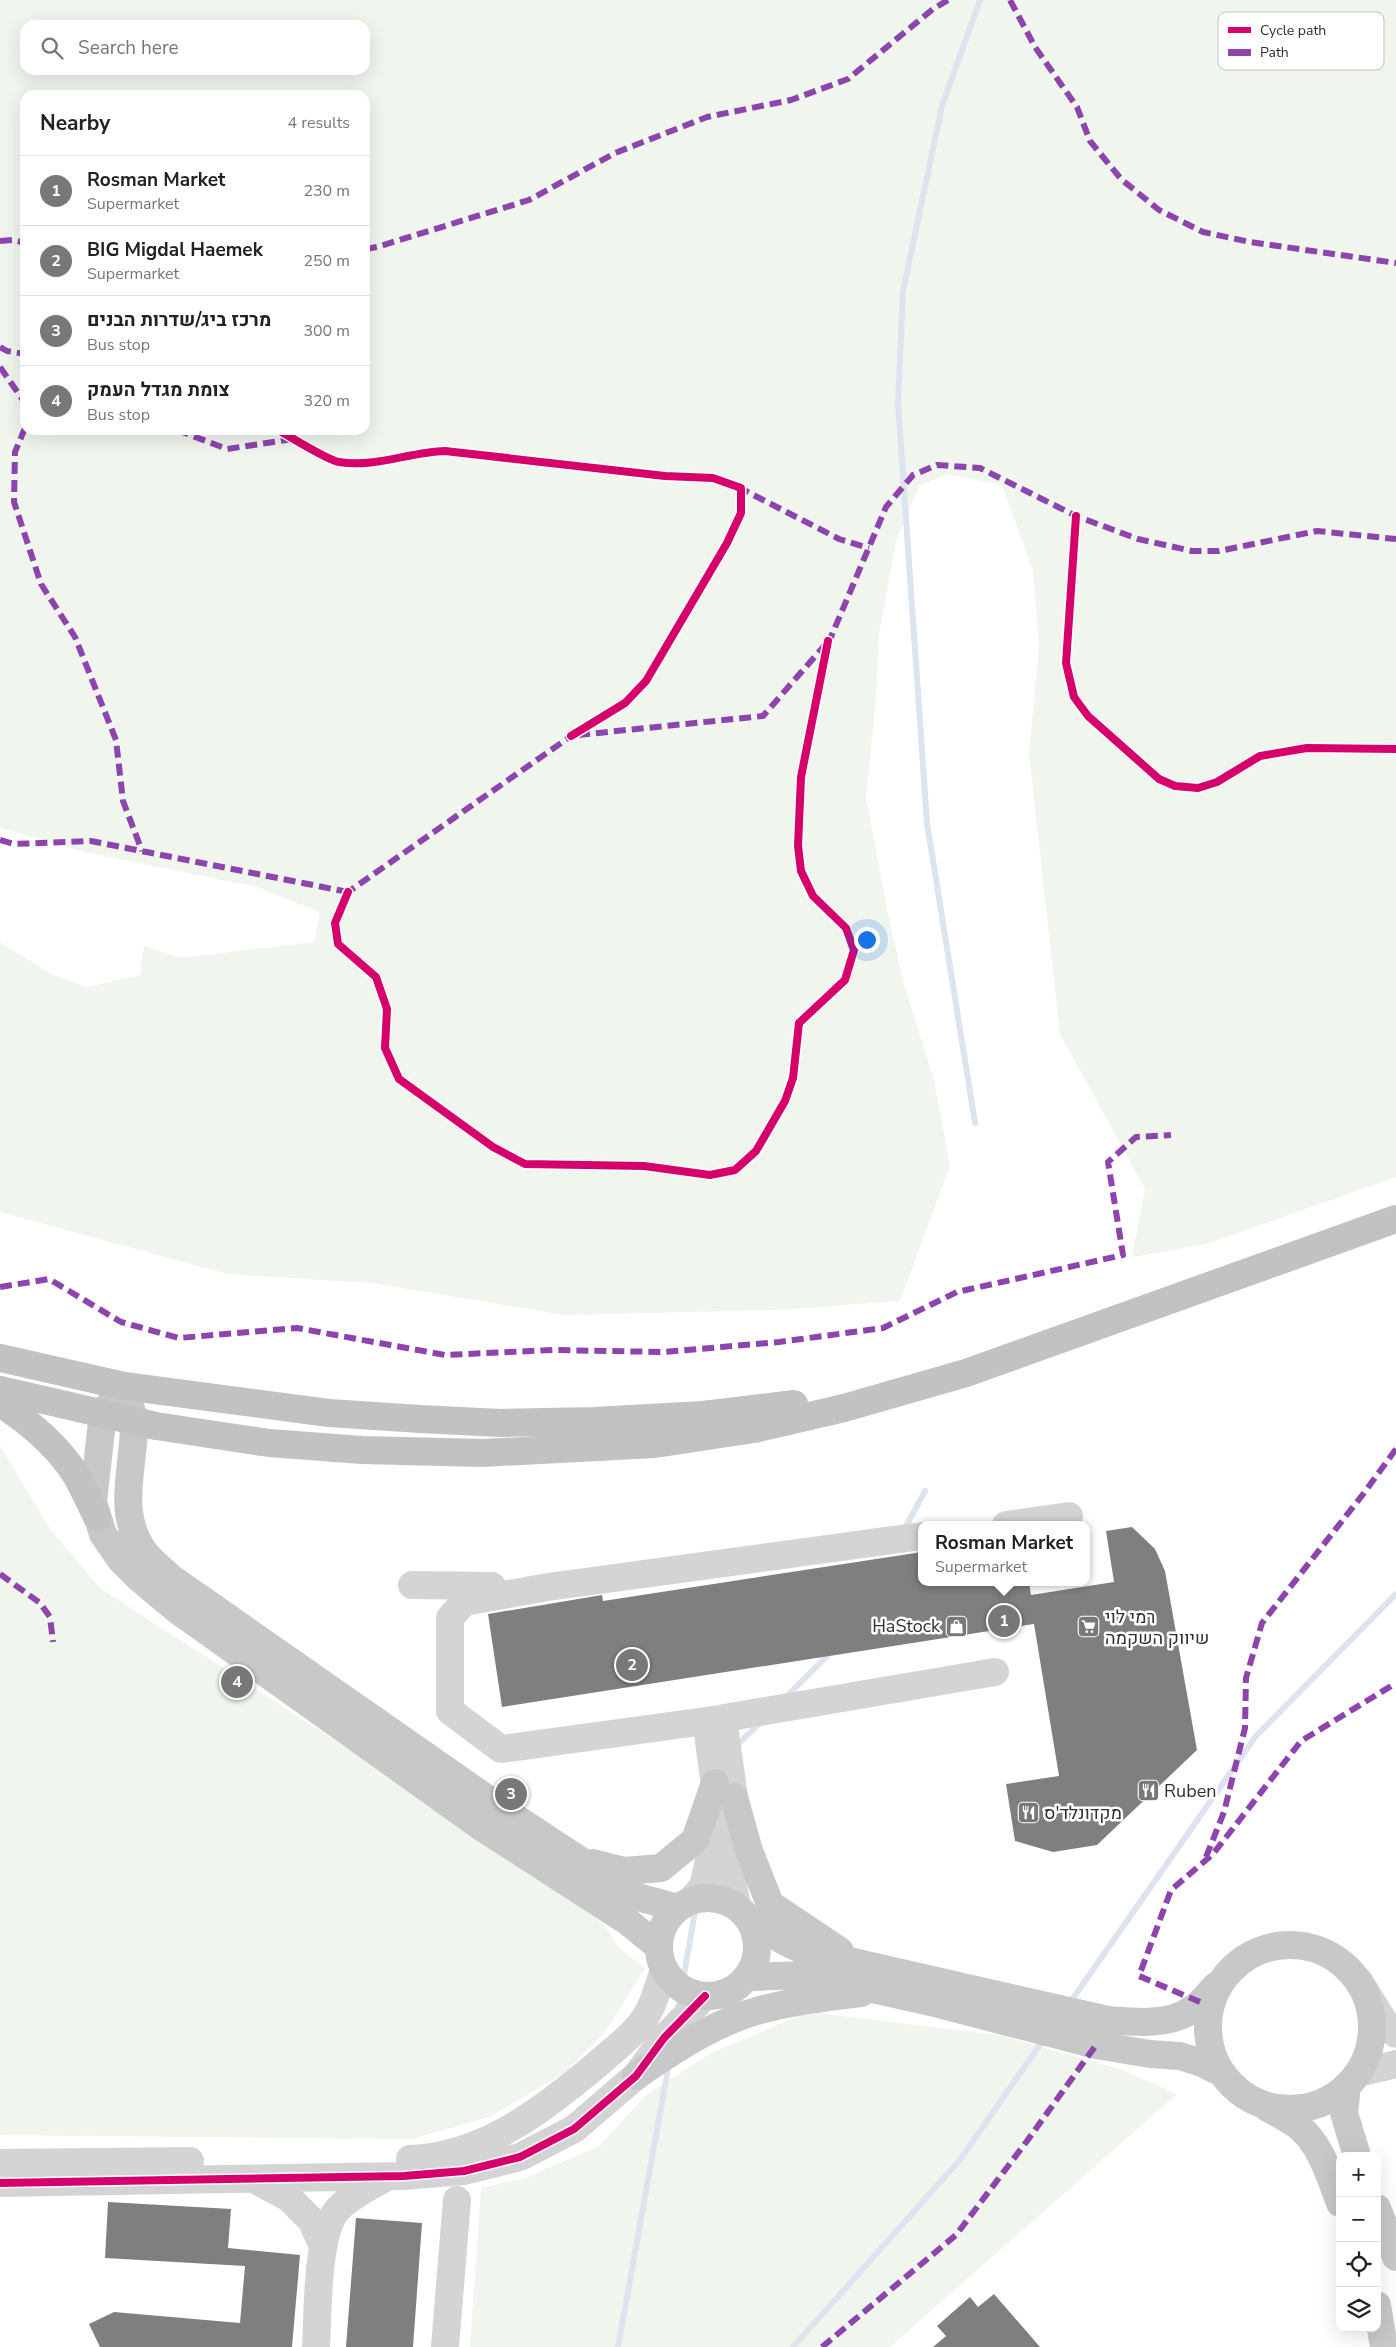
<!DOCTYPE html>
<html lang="en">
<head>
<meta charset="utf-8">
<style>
	body { margin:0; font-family:"Nunito Sans",Heebo,sans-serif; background:#f2f2f2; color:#222 }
	.controls { position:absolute; right:15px; bottom:15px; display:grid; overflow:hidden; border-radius:10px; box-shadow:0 5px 20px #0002 }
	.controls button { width:45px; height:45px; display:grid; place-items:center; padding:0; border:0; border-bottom:1px solid #e0e0e0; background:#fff; color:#222; font:25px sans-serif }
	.you { position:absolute; left:866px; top:939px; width:18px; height:18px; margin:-12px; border:4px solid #fff; border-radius:50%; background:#1a73e8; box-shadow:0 0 0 8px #1a73e833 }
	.badge { display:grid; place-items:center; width:32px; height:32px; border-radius:50%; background:#787878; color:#fff; font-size:16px; font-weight:700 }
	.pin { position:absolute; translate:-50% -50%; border:2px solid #fff; box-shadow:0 1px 5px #0006 }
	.popup { position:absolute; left:918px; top:1521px; width:172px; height:65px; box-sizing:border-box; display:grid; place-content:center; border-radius:10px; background:#fff; filter:drop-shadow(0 1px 4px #0005); font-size:16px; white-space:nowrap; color:#767676 }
	.popup b { font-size:19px; color:#222 }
	.popup::after { content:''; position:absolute; left:50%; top:100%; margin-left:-10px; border:10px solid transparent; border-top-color:#fff }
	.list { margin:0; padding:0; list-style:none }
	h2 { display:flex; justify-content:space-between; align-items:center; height:65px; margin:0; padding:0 20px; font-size:21px }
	h2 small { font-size:16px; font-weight:400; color:#767676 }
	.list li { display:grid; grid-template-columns:32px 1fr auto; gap:15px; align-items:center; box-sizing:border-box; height:70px; padding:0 20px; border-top:1px solid #e0e0e0 }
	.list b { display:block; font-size:19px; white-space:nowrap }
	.list p { margin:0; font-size:16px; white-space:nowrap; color:#767676 }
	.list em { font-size:16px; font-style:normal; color:#767676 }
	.icon { flex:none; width:28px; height:28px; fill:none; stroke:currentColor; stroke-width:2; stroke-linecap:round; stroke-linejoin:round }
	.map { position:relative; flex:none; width:1396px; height:2347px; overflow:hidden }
	.search { position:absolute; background:#fff; box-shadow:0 5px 20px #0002; left:20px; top:20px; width:350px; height:55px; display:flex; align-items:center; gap:12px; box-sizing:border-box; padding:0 18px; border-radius:15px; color:#767676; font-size:19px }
	.panel { position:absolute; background:#fff; box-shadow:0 5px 20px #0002; left:20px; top:90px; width:350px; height:345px; border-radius:15px }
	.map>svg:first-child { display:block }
	.green { fill:#f0f5ee; fill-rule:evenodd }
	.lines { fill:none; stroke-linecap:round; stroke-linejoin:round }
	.stream { stroke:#dde4f0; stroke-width:6 }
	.building { fill:#7f7f7f }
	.minor { stroke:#d4d4d4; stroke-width:28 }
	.major { stroke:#c8c8c8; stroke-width:28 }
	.highway { stroke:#c2c2c2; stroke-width:28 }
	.quiet { stroke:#8e44ad; stroke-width:6; stroke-dasharray:12 6; stroke-linecap:butt }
	.cycleway-casing { stroke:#fff; stroke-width:11 }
	.cycleway { stroke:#d6006c; stroke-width:8 }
	.labels { text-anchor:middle; stroke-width:5; stroke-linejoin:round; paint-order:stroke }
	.poi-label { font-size:18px; fill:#303030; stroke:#fff; text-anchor:start }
	.key { fill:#fff; stroke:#c1c1c1; stroke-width:1 }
	.key-label { font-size:14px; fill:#303030 }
</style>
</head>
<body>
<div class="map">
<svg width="1396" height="2347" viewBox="0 0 1396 2347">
	<rect width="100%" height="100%" fill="#fff"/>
	<path class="green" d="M0 0H1396V1177L1207 1244 1132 1257 1145 1189 1060 1034 1029 753 1039 646 1033 571 1002 485 947 474 919 486 896 541 879 634 876 700 866 797 888 914 904 984 934 1080 950 1166 900 1301 777 1310 564 1315 371 1283 227 1274 0 1212V942L51 974 87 987 140 975 144 946 181 958 314 942 320 912 257 887 89 853 0 828ZM25 25H365V70H25ZM25 95H365V430H25Z
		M0 1446 51 1530 100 1588 559 1886 605 1926 618 1947 645 1968 605 2032 566 2072 489 2117 412 2139 0 2135Z
		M809 2012 998 2035 1120 2069 1177 2094 890 2347H470L481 2188 525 2178 599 2146 647 2094 715 2051Z"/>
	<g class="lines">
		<path class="stream" d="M975 1123 927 823 898 403 903 291 942 106 980 0
			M904 1530 925 1491
			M784 1699 832 1651
			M734 1748 761 1722
			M1069 2004 1256 1736 1396 1594
			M678 2009 696 1906
			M618 2347 669 2063
			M793 2347 959 2161 1044 2039"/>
	</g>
	<path class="building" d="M1132 1527 1155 1549 1165 1571 1197 1750 1097 1845 1053 1852 1015 1841 1006 1784 1059 1776 1034 1624 502 1707 488 1614 602 1595 603 1601 922 1552V1582H1029L1031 1595 1114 1582 1106 1531Z
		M108 2202 231 2209 228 2248 300 2255 292 2347H100L89 2324 114 2312 240 2323 245 2266 105 2258Z
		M356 2218 422 2223 413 2347H346Z
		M994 2294 1040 2347H933L946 2336 937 2326 970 2297 978 2307Z"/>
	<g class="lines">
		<path class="minor" d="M1006 1525 1069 1516
			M922 1536 548 1587 464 1602 450 1618V1711L501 1749 713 1720 995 1672
			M412 1585 492 1586
			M691 1900 703 1887 719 1816 708 1734 713 1720 724 1726 734 1797 729 1865 737 1906
			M1359 1981 1388 2028 1396 2034
			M1358 2073 1396 2064
			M410 2159C485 2156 546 2108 601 2061 618 2046 640 2030 650 2009 656 1996 660 1982 664 1969
			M0 2163 190 2161
			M255 2180 289 2198 311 2220 322 2244
			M0 2183 404 2176 464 2171 520 2157 574 2129 636 2076 664 2038 705 1996
			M316 2347C318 2315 316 2230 339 2208 352 2195 371 2186 387 2177
			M445 2347 457 2200"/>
		<path class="major" d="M124 1386 103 1413 93 1502 103 1534 121 1560 139 1578 176 1609 483 1828 627 1921 659 1947
			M128 1399C130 1406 133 1414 134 1422 135 1466 114 1514 146 1554 153 1563 163 1570 171 1578L496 1805 634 1896 678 1908
			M734 1797 749 1851 770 1904 840 1951
			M593 1863 624 1871 661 1868 695 1840 715 1783
			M659 1947a49 49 0 1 1 98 0a49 49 0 1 1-98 0Z
			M748 1917 784 1941 805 1951 1108 2020C1134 2022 1168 2026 1191 2010 1201 2004 1208 1994 1216 1986
			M1208 2027a82 82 0 1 1 164 0a82 82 0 1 1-164 0Z
			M747 1977 803 1975 832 1980 931 2002 1096 2045 1150 2054 1180 2056 1202 2063 1222 2073
			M636 2076C671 2052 706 2028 747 2014 783 2002 823 1998 861 1993
			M1347 2086 1344 2113 1357 2156
			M1268 2108C1278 2114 1289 2119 1298 2126 1321 2144 1330 2177 1340 2203
			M1377 2208 1396 2257
			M1377 2305 1384 2347"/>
		<path class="highway" d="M0 1358 124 1386 329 1413 420 1419 500 1423 594 1421 703 1415 794 1404
			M0 1390 156 1426 269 1443 362 1450 483 1453 655 1444 754 1429 844 1408 966 1373 1396 1219
			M0 1403C29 1422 57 1445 76 1475 84 1489 90 1503 97 1517"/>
		<path class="quiet" d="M1010 0 1035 47 1077 107 1090 141 1121 179 1159 210 1203 232 1250 242 1396 263
			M0 241 13 240 25 243
			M365 249 377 247 529 200 615 153 707 117 791 100 848 79 933 9 948 0
			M0 347 7 351 25 354
			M0 367 25 403
			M25 428 15 452 14 502 41 584 75 637 116 740 123 801 142 851
			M177 430 227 449 293 439
			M738 487 839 539 869 548
			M828 644 886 507 913 475 937 465 980 468 1076 516 1138 539 1192 551H1219L1317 531 1396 539
			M578 735 763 716 825 645
			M0 840 14 844 91 841 348 892
			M347 896 348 892 574 734
			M0 1287 49 1279 121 1322 179 1338 297 1328 445 1355 553 1350 664 1352 779 1342 883 1328 957 1292 1123 1255 1108 1162 1136 1137 1171 1135
			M0 1574 40 1603 50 1617 53 1642
			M1206 1857 1224 1812 1245 1728 1246 1678 1262 1623 1364 1493 1396 1449
			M1200 2002 1139 1976 1171 1890 1213 1854 1301 1741 1396 1683
			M822 2347 956 2235 1027 2141 1096 2045"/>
		<defs>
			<path id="cycleway" d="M278 430C291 437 327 460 339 462 374 468 410 452 445 451L665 476 713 478 741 488V513L727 543 646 681 625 703 571 736
				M1076 516 1066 663 1074 697 1088 716 1159 779 1175 786 1198 788 1217 782 1260 756 1307 748 1396 749
				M348 892 335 923 338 944 376 977 387 1009 385 1048 399 1079 493 1147 525 1164 644 1166 710 1175 735 1170 756 1151 785 1101 793 1078 799 1023 845 980 854 950 846 928 813 896 801 871 798 846 801 777 828 641
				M0 2183 404 2176 464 2171 520 2157 574 2129 636 2076 664 2038 705 1996"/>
		</defs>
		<use href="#cycleway" class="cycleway-casing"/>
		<use href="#cycleway" class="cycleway"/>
	</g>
	<defs>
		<symbol id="shop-square" viewBox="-11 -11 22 22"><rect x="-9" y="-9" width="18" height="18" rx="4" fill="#787878" stroke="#fff"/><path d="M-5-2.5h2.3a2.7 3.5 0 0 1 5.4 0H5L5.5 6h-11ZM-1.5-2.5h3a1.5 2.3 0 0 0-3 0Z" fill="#fff"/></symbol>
		<symbol id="supermarket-square" viewBox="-11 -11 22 22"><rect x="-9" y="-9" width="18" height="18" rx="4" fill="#787878" stroke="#fff"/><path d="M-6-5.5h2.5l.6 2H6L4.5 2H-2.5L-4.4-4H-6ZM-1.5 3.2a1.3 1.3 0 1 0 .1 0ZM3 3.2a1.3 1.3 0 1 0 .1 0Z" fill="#fff"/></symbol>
		<symbol id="restaurant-square" viewBox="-11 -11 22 22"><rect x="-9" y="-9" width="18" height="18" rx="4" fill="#787878" stroke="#fff"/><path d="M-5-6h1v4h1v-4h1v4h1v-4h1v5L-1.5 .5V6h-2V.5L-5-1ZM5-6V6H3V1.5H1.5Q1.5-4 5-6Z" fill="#fff"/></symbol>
	</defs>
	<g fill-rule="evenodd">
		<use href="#shop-square" x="944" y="1614" width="25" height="25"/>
		<use href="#supermarket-square" x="1076" y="1614" width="25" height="25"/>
		<use href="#restaurant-square" x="1136" y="1778" width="25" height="25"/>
		<use href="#restaurant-square" x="1016" y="1800" width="25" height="25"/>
	</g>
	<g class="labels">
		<g class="poi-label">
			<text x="1105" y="1623">רמי לוי<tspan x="1105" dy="21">שיווק השקמה</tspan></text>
			<text x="940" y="1632" text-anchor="end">HaStock</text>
			<text x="1164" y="1797">Ruben</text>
			<text x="1044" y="1819">מקדונלד'ס</text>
		</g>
	</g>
	<rect x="1218" y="12" width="166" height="58" rx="8" class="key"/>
	<rect x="1228" y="27" width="23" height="6" fill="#d6006c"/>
	<rect x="1228" y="49" width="23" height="7" fill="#8e44ad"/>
	<g class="key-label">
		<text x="1260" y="35">Cycle path</text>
		<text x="1260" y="57">Path</text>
	</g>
</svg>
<div class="controls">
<button>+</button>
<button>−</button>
<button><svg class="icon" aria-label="locate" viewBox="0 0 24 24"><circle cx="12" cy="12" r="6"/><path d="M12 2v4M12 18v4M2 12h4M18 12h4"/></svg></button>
<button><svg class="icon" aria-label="layers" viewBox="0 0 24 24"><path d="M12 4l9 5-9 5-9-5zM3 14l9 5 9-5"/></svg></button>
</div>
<div class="you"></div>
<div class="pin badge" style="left:1004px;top:1621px">1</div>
<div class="popup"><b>Rosman Market</b>Supermarket</div>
<div class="pin badge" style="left:632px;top:1665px">2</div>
<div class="pin badge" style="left:511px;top:1794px">3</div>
<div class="pin badge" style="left:237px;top:1682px">4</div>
<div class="search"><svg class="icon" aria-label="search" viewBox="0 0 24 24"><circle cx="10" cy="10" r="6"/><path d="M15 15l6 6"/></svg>Search here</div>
<section class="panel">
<h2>Nearby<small>4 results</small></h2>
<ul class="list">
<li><span class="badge">1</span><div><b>Rosman Market</b><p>Supermarket</p></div><em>230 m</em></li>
<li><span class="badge">2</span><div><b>BIG Migdal Haemek</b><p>Supermarket</p></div><em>250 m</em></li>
<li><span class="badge">3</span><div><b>מרכז ביג/שדרות הבנים</b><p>Bus stop</p></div><em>300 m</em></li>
<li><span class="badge">4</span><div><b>צומת מגדל העמק</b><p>Bus stop</p></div><em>320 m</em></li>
</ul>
</section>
</div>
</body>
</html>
